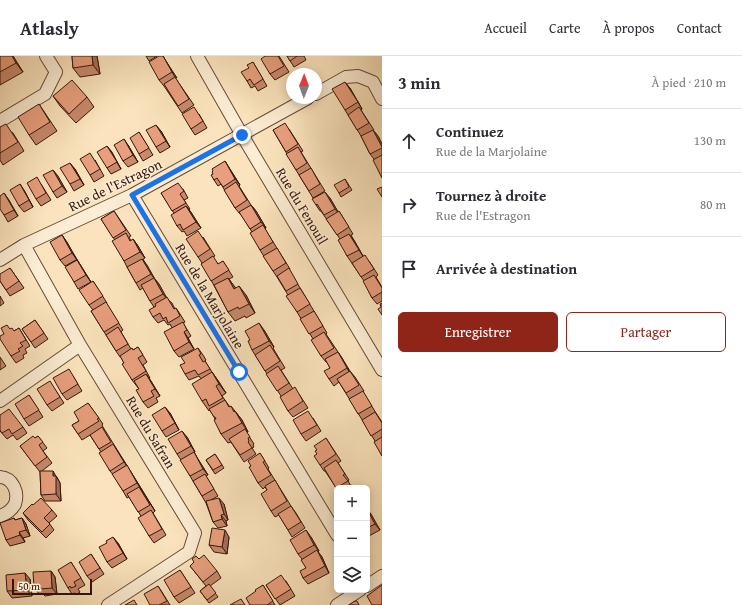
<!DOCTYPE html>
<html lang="fr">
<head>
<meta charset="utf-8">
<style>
	body { margin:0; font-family:"Gentium Book Plus",serif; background:#f2f2f3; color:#2b2b33 }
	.controls { position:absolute; right:12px; bottom:12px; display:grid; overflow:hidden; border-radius:6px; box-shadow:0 2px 10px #0003 }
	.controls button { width:36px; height:36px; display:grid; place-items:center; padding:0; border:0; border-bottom:1px solid #e1e1e2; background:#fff; color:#2b2b33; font:20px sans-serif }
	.compass { position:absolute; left:286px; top:12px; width:36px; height:36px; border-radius:50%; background:#fff; box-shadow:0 2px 10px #0003; rotate:1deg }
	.scale { position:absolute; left:12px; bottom:10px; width:80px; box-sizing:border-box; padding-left:4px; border:2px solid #381609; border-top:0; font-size:11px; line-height:14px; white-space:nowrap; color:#381609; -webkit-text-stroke:3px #fcedd4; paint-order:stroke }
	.stop { position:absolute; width:12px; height:12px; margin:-9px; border:3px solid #1a73e8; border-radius:50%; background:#fff }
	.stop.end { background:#1a73e8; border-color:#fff; box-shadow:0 1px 4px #0008 }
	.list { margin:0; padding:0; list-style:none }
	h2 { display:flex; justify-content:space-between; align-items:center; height:52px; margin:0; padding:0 16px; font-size:17px }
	h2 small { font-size:13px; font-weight:400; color:#7c7c81 }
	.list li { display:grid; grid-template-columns:26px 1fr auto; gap:12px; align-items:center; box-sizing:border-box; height:64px; padding:0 16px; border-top:1px solid #e1e1e2 }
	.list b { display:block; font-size:15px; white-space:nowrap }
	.list p { margin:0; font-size:13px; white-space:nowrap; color:#7c7c81 }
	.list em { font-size:13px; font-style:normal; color:#7c7c81 }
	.actions { display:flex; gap:8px; padding:12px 16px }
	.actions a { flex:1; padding:9px 0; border:1px solid #8f2418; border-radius:6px; text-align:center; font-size:14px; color:#8f2418 }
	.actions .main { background:#8f2418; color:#fff }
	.icon { flex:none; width:22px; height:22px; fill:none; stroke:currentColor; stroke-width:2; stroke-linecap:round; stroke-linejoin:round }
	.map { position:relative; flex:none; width:382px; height:549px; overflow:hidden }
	header { display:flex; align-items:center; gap:24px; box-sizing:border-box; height:56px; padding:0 20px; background:#fff; border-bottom:1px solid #e1e1e2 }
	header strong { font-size:19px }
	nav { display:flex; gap:22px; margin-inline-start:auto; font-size:14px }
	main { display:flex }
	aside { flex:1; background:#fff }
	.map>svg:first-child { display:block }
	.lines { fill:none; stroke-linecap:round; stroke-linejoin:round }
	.minor-casing { stroke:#694a36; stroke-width:14 }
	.minor { stroke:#fcedd4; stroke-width:12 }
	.wall { fill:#c8896c; stroke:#381609 }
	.shaded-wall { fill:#a26f58; stroke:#381609 }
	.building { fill:#e89f7d; stroke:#381609 }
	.route { stroke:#1a73e8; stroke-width:5 }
	.labels { text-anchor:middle; stroke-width:3; stroke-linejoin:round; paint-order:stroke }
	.street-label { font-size:14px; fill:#381609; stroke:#fcedd4 }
</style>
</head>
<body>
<header>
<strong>Atlasly</strong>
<nav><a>Accueil</a><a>Carte</a><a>À propos</a><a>Contact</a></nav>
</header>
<main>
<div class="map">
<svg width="382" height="549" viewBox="0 0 382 549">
	<rect width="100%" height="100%" fill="#fbe4bd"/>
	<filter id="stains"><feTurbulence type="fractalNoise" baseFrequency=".005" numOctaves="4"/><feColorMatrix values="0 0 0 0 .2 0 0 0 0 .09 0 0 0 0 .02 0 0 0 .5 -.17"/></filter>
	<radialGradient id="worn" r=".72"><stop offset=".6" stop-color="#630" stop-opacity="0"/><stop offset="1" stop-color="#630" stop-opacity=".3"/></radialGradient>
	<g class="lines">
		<defs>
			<path id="minor" d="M197 0 242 79 382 314
				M316 38 346 21 358 20 373 26 382 43
				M0 65 45 38 56 16 46 0
				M132 139 337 479
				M24 189 80 289 195 477 189 496 108 549
				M0 204 24 189 132 139 308 42
				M0 345 80 289
				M0 421C13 422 19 436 15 448 12 454 6 458 0 460
				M367 530 382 520
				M337 549 360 534"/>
		</defs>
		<use href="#minor" class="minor-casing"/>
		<use href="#minor" class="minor"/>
	</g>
	<path class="wall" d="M0 0H13L23 16 0 29Z
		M72 0H97L100 18 80 21 73 12Z
		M146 0H157L149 5Z
		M265 0H279L289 16 275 24 270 18Z
		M287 0H304L306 4 294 11Z
		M166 5 176 23 194 49 182 57 164 30 159 24Z
		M253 6 267 30 258 35 255 30 251 32 247 25 249 12Z
		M350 32 362 53 361 54 374 74 372 75 373 74 378 80 382 88V122L374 103 370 98 361 80 345 54Z
		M53 40 87 41 94 51 76 67 60 50Z
		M39 48 57 75 36 89 29 79Z
		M199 58 207 72 195 79 191 73Z
		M0 71 13 77 24 95 3 109 0 104Z
		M289 73 303 95 301 96 325 135 313 142 296 114 287 98 273 74Z
		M161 75 170 91 160 97 156 91Z
		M139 76 153 99 143 105 139 98Z
		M128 89 138 106 128 111 123 105Z
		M107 90 121 113 111 118 107 112Z
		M95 104 104 120 94 126 90 119Z
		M225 105 240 129 239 130 251 149 256 155 266 172 265 173 290 213 289 214 302 235 327 277 326 278 342 302 350 315 355 321 364 335 363 336 376 357 382 366V400L375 385 339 326 334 330 329 323 330 312 327 306H326L321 300 313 283 297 256 288 239 277 221 273 215 260 194 252 176 241 158H240L235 152 221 128 218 130 214 124 213 118Z
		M75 113 84 129 74 135 70 128Z
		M53 114 67 136 57 142 53 136Z
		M345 123 352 134 341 141 339 137Z
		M41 128 51 144 41 150 36 143Z
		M183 133 188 142 184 144 190 153 189 154 201 172 187 180 184 175 182 176 177 170 174 157 161 137Z
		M24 134 33 151 24 156 19 150Z
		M4 137 18 160 8 166 4 159Z
		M330 142 338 156 339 155 353 178 351 179 363 200 369 205 378 219 376 221 382 231V245L377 248 372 242 364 225 347 200 340 183 321 155H320L316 149Z
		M114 155 131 180 129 181 131 185 133 183 138 190 145 202 143 203 154 222 159 228 166 242 172 247 175 253 176 252 180 258 185 266 183 267 191 280 188 282 194 293 179 301 174 295 172 272 170 268 168 269 164 264 158 267 153 261 154 251 150 245 143 232 140 234 136 227 127 211 124 205 115 184 101 163Z
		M62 179 91 226 78 233 74 226 76 204 65 210 60 204Z
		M203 181 215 200 210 202 219 208 223 205 233 221 229 223 235 232 246 239 255 257 246 262 245 260 235 265 228 256 202 207 198 201Z
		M10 212 24 232 10 240 0 225Z
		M93 225 107 247H106L123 274 121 276 131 293 133 294 138 291 147 306 143 309 150 322H149L160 340 156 342 158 346 148 352 143 346 139 333 132 324 124 307 121 301H120L116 295 91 255 93 254 89 249Z
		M0 240 4 247 0 250Z
		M35 264 48 283 35 292 22 273Z
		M19 272 30 290 25 293 27 297 23 299 24 302 16 307 11 300 4 278 10 273 14 275Z
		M264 274 274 291 273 292 285 312 281 314 293 333 299 338 308 352 293 361 288 355 281 340 252 294Z
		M198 292 203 299 206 304 205 305 212 316 219 326 226 337 222 340 230 351 231 350 242 364 248 376 247 377 254 388 253 389 254 391 252 392 256 398 244 406 231 386 228 387 221 378 215 363 210 354 209 355 202 345 201 323 199 320 189 324 185 318V307Z
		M0 301 6 310 0 314Z
		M73 320 82 335 67 344 62 338Z
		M54 332 64 347 52 355 47 349Z
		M29 339 43 361 29 370 24 363Z
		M88 347 103 368 102 369 103 371 131 416 155 455 153 457 166 479 154 487 149 480 141 460 129 441 127 442 115 421 110 415 101 396 90 379 82 384 72 369 79 365Z
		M170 357 179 374 166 381 162 375Z
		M0 359 23 371 27 377 17 384 13 379 7 383 0 375Z
		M313 362 321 375 306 385 301 378Z
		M38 380 47 392 43 395 52 407 42 415 57 421 60 427 61 445H45L41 439 40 416 20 390 35 382Z
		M187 381 195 396 194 397 208 419 206 420 218 440 211 444 224 448 228 464 226 465 227 470 218 472 213 466 206 447 190 420 181 404 177 398Z
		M326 382 341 405 338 407 349 424 348 425 351 430 354 432H337V433L325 415H324L320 409 317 398V394Z
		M260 397 269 412 268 413 291 450 296 457 305 472 292 481 279 459 275 461 271 455 267 434 265 431 263 433 258 427 251 410Z
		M215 398 224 412 215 418 206 404Z
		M33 449 52 454 57 460 49 467 54 474 46 482 28 464 23 457Z
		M367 453 380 474 367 481Z
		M14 462 15 464 22 462 26 468 30 480 23 482 25 486 10 490 6 484Z
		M229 481 227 498 214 496 209 489Z
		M311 481 319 495 318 496 322 501 329 517 308 528 303 522 306 512 302 503 298 498Z
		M107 487H118L127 503 112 512 107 506Z
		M91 498 104 518 92 526 87 520Z
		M199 503 217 515 221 522 210 530 218 541 209 547 200 535 206 530 190 510Z
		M71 506 85 529 78 533 80 536 76 539 75 537 72 538 68 532Z
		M180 514 195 537 179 547 174 541Z
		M51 515 55 521 57 538 45 540 43 538H39L34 531Z
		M30 523 32 540 12 542 7 535Z
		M286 525 295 540 280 549 266 529Z
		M263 529 267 536 275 549H250L256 535Z
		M158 530 162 536 170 549H150Z"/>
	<path class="shaded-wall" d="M12 0H13L23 16 16 7Z
		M92 0H97L100 18 93 9Z
		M163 0 166 5 177 22 172 16Z
		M345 26 350 32 362 53 358 46Z
		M156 69 161 75 170 91 166 85Z
		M373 74 378 80 382 88V91Z
		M124 83 128 89 138 106 133 99Z
		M107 90 112 96 121 113 117 106Z
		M225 105 229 112 240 129 235 123Z
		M70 107 75 113 84 129 80 123Z
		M53 114 58 120 67 136 62 130Z
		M20 128 24 134 33 151 29 144Z
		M325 136 330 142 340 159 335 153Z
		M4 137 9 144 18 160 14 154Z
		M251 149 256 155 266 172 261 166Z
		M186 150 191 156 201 172 196 166Z
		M349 178 354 184 363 200 359 194Z
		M62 179 67 186 77 204 72 197Z
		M133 183 138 190 145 202 140 196Z
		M142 203 147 209 156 225 151 218Z
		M77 204 81 210 91 226 86 219Z
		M154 222 159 228 168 244 163 238Z
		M228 222 235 231 240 242 234 233Z
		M239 230 246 239 255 257 249 248Z
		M259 267 264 274 274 291 269 285Z
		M184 276 188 282 194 293 189 286Z
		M338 296 342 302 351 319 347 312Z
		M212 316 219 326 226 337 219 328Z
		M146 318 151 325 160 340 155 333Z
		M165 351 170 357 179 374 175 367Z
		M235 355 242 364 248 376 242 367Z
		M182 375 187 381 195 396 191 390Z
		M113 388 131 416 155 455 137 427 128 412Z
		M194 396 198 403 208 419 203 413Z
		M53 415 60 427 61 445 56 438 53 420Z
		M219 442 224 448 228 464 224 458Z
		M367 453 371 458 380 474 375 468Z
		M221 459 226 465 227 470 222 463Z
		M22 462 26 468 30 480 26 474Z
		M225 474 229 481 227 498 222 491Z
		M306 474 311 481 319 495 314 489Z
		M19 476 23 482 25 486 20 479Z
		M113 481 118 487 127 503 123 497Z
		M317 494 322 501 329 517 325 510Z
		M51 515 55 521 57 538 52 532Z
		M25 517 30 523 32 540 27 534Z"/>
	<path class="building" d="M0 0H12L16 7 0 16Z
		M72 0H92L93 9 73 12Z
		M159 0H163L172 16 159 24 149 6Z
		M265 0H278L284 10 270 18 261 3Z
		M287 0H297L290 5Z
		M253 6 263 23 254 29 250 23 247 25 241 16 249 12 247 9Z
		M175 21 189 43 178 50 164 28Z
		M72 24 87 41 69 58 53 40Z
		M345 26 358 46 345 54 332 33Z
		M39 48 50 66 29 79 18 61Z
		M194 51 203 65 191 73 182 58Z
		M359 51 369 67 357 74 348 59Z
		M285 67 298 88 286 96 273 74Z
		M6 68 18 86 0 97V71Z
		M156 69 166 85 156 91 146 74Z
		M373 74 382 91V92L370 98 361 80Z
		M139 76 149 92 139 98 130 82Z
		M124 83 133 99 123 105 114 89Z
		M107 90 117 106 107 112 97 96Z
		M298 91 307 107 296 114 286 98Z
		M90 97 100 113 90 119 80 103Z
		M382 99V122L373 104Z
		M225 105 235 123 223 131 217 122 214 124 211 119 213 118 212 116 213 115 212 113Z
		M70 107 80 123 70 128 60 112Z
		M311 112 320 128 309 135 299 119Z
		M53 114 62 130 53 136 43 119Z
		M37 121 46 137 36 143 27 127Z
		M345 123 349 131 339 137 334 129Z
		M236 126 247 144 235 152 224 134Z
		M178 127 184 135 180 138 186 147 172 155 161 137Z
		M20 128 29 144 19 150 10 134Z
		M382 131V141L377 133Z
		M325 136 335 153 324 159 317 148 316 149 312 143Z
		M4 137 14 154 4 159 0 153V140Z
		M251 149 261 166 250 173 239 156Z
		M186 150 196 166 183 174 180 168 177 170 171 159Z
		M114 155 126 174 113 182 101 163Z
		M339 155 349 171 337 179 326 163Z
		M263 169 273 186 260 194 250 177Z
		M198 175 210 193 198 201 186 183Z
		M126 177 130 185 133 183 140 196 124 205 112 185Z
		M349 178 359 194 347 200 338 184Z
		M62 179 72 197 60 204 50 186Z
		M277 192 286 207 273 215 263 200Z
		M365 199 374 213 361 221 352 207Z
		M213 200 218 208 223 205 229 214 211 225 201 208Z
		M142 203 151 218 136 227 127 211Z
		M77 204 86 219 74 226 65 211Z
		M10 212 19 225 6 234 0 225V218Z
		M289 212 298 228 286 235 277 220Z
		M374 219 382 232V236L372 242 363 225Z
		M154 222 163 238 150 245 141 229Z
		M228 222 234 233 239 230 249 248 239 253 238 251 228 256 214 229Z
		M93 225 103 240 89 249 79 234Z
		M300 232 310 248 297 256 286 240Z
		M167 241 174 253 176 252 180 260 168 267 166 261 163 263 160 257 153 261 149 254 156 250 155 248Z
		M106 246 119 267 104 276 91 255Z
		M382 247V259L378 253 381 251 380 248Z
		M314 255 323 270 309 278 300 263Z
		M35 264 44 277 31 286 22 273Z
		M183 266 187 274 184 276 189 286 174 295 164 276Z
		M259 267 269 285 252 294 248 285 250 284 245 275Z
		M7 269 10 273 12 272 14 275 19 272 26 284 20 287 23 290 18 293 20 295 11 300 0 283V280L4 278 1 272Z
		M118 271 128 288 116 295 106 279Z
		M324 276 334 292 321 300 311 284Z
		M270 289 280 305 265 315 255 299Z
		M138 291 143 299 138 302 146 315 132 324 122 308 124 307 120 300 132 292 133 294Z
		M198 292 201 298 199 299 203 306 205 305 210 313 198 319 195 314 185 318 180 309 185 307 181 301Z
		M338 296 347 312 329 323 324 315 330 312 325 303Z
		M278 310 289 327 277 335 266 318Z
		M69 313 78 328 62 338 53 322Z
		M350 315 359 329 346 337 337 323Z
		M212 316 219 328 216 330 223 342 209 350 206 343 202 345 192 328Z
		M146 318 155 333 151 335 154 340 143 346 136 334 139 333 134 325Z
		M50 325 60 341 47 349 37 333Z
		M295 331 303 345 288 355 280 341Z
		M363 335 372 350 358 358 349 343Z
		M29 339 39 354 24 363 15 348Z
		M225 344 229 351 231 350 234 356 235 355 242 367 221 378 214 364 216 363 215 361H214L209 353Z
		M88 347 99 362 97 363 99 365 78 378 72 369 79 365 74 356Z
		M165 351 175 367 162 375 152 359Z
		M9 353 23 371 12 378 9 373 2 377 0 374V359Z
		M308 355 317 369 301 378 293 364Z
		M375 356 382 367V373L371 380 362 364Z
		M102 371 111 386 99 393 90 379Z
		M245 373 250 381 248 382 249 385 248 386 252 392 240 399 229 383Z
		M182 375 191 390 177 398 168 383Z
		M33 380 35 382 38 380 43 386 39 389 47 401 35 410 20 390Z
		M382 381V400L374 386Z
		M326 382 336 398 320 409 314 400 317 398 315 395 317 394 314 390Z
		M113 388 124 406 110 415 99 397Z
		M194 396 203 413 190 420 180 404Z
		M260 397 265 405 263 406 271 419 258 427 249 411 251 410 248 405Z
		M215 398 222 409 213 414 206 404Z
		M336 404 345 418 343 419 348 425 336 432 324 412Z
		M127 409 137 427 123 435 112 418Z
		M40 415H53V420H56V438L41 439Z
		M205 418 214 433 202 440 193 425Z
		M275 424 287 445 271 455 261 438 267 434 265 430Z
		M352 429 354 432H347Z
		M139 431 150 449 138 456 127 438Z
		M41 442 52 454 44 462 50 468 42 476 23 457 32 448 33 449Z
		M219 442 224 458 221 459 222 463 213 466 206 445Z
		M291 450 301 466 288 474 278 458Z
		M367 453 375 468 367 472Z
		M151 454 162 473 149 480 138 462Z
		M14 462 15 464 22 462 26 474 19 476 20 479 6 484 0 467Z
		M212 472 225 474 222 491 209 489Z
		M306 474 314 489 298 498 290 484Z
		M113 481 123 497 107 506 99 491 107 487 106 485Z
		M317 494 325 510 303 522 300 515 306 512 301 504Z
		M91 498 100 512 87 520 79 506Z
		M204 499 217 515 203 526 190 510 194 506 192 503 196 500 199 503Z
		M71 506 81 522 74 526 76 530 71 532 70 530 68 532 58 514Z
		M180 514 191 531 174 541 164 524Z
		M51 515 52 532 40 533V531H34L33 516Z
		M25 517 27 534 7 535 6 519Z
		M281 519 291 533 275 543 266 529Z
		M209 528 216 537 207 544 200 535Z
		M263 529 273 545 267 549H250L246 542 256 535 255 534Z
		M382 529V549H372L367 540Z
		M158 530 167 545 159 549H150L144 538Z
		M241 543 245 549H230Z
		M134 544 137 549H125Z
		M355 545H357L359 549H349Z"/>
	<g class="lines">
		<path class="route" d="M239 316 132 139 242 79"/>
	</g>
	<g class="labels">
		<g class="street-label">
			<text transform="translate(115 129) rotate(-26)" y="5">Rue de l'Estragon</text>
			<text transform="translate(302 150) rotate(59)" y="5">Rue du Fenouil</text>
			<text transform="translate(210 240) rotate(59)" y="5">Rue de la Marjolaine</text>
			<text transform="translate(151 376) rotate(59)" y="5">Rue du Safran</text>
		</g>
	</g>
	<rect width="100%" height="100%" filter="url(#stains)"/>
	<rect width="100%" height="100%" fill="url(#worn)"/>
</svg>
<div class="controls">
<button>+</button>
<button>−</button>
<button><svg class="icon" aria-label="layers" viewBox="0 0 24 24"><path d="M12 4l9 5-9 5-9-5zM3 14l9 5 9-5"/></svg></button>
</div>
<svg class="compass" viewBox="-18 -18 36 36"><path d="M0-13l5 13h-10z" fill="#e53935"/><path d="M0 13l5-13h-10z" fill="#7c7c81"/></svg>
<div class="scale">50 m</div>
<div class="stop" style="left:239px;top:316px"></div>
<div class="stop end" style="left:242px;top:79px"></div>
</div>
<aside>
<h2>3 min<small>À pied · 210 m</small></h2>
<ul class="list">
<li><svg class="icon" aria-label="ahead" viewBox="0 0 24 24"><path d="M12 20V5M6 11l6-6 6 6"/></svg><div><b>Continuez</b><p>Rue de la Marjolaine</p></div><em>130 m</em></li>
<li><svg class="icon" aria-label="right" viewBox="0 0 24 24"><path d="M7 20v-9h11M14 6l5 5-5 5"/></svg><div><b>Tournez à droite</b><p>Rue de l'Estragon</p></div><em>80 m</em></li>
<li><svg class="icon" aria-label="arrive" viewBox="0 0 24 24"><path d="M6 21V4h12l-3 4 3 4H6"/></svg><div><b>Arrivée à destination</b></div></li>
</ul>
<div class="actions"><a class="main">Enregistrer</a><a>Partager</a></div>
</aside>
</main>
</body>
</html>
